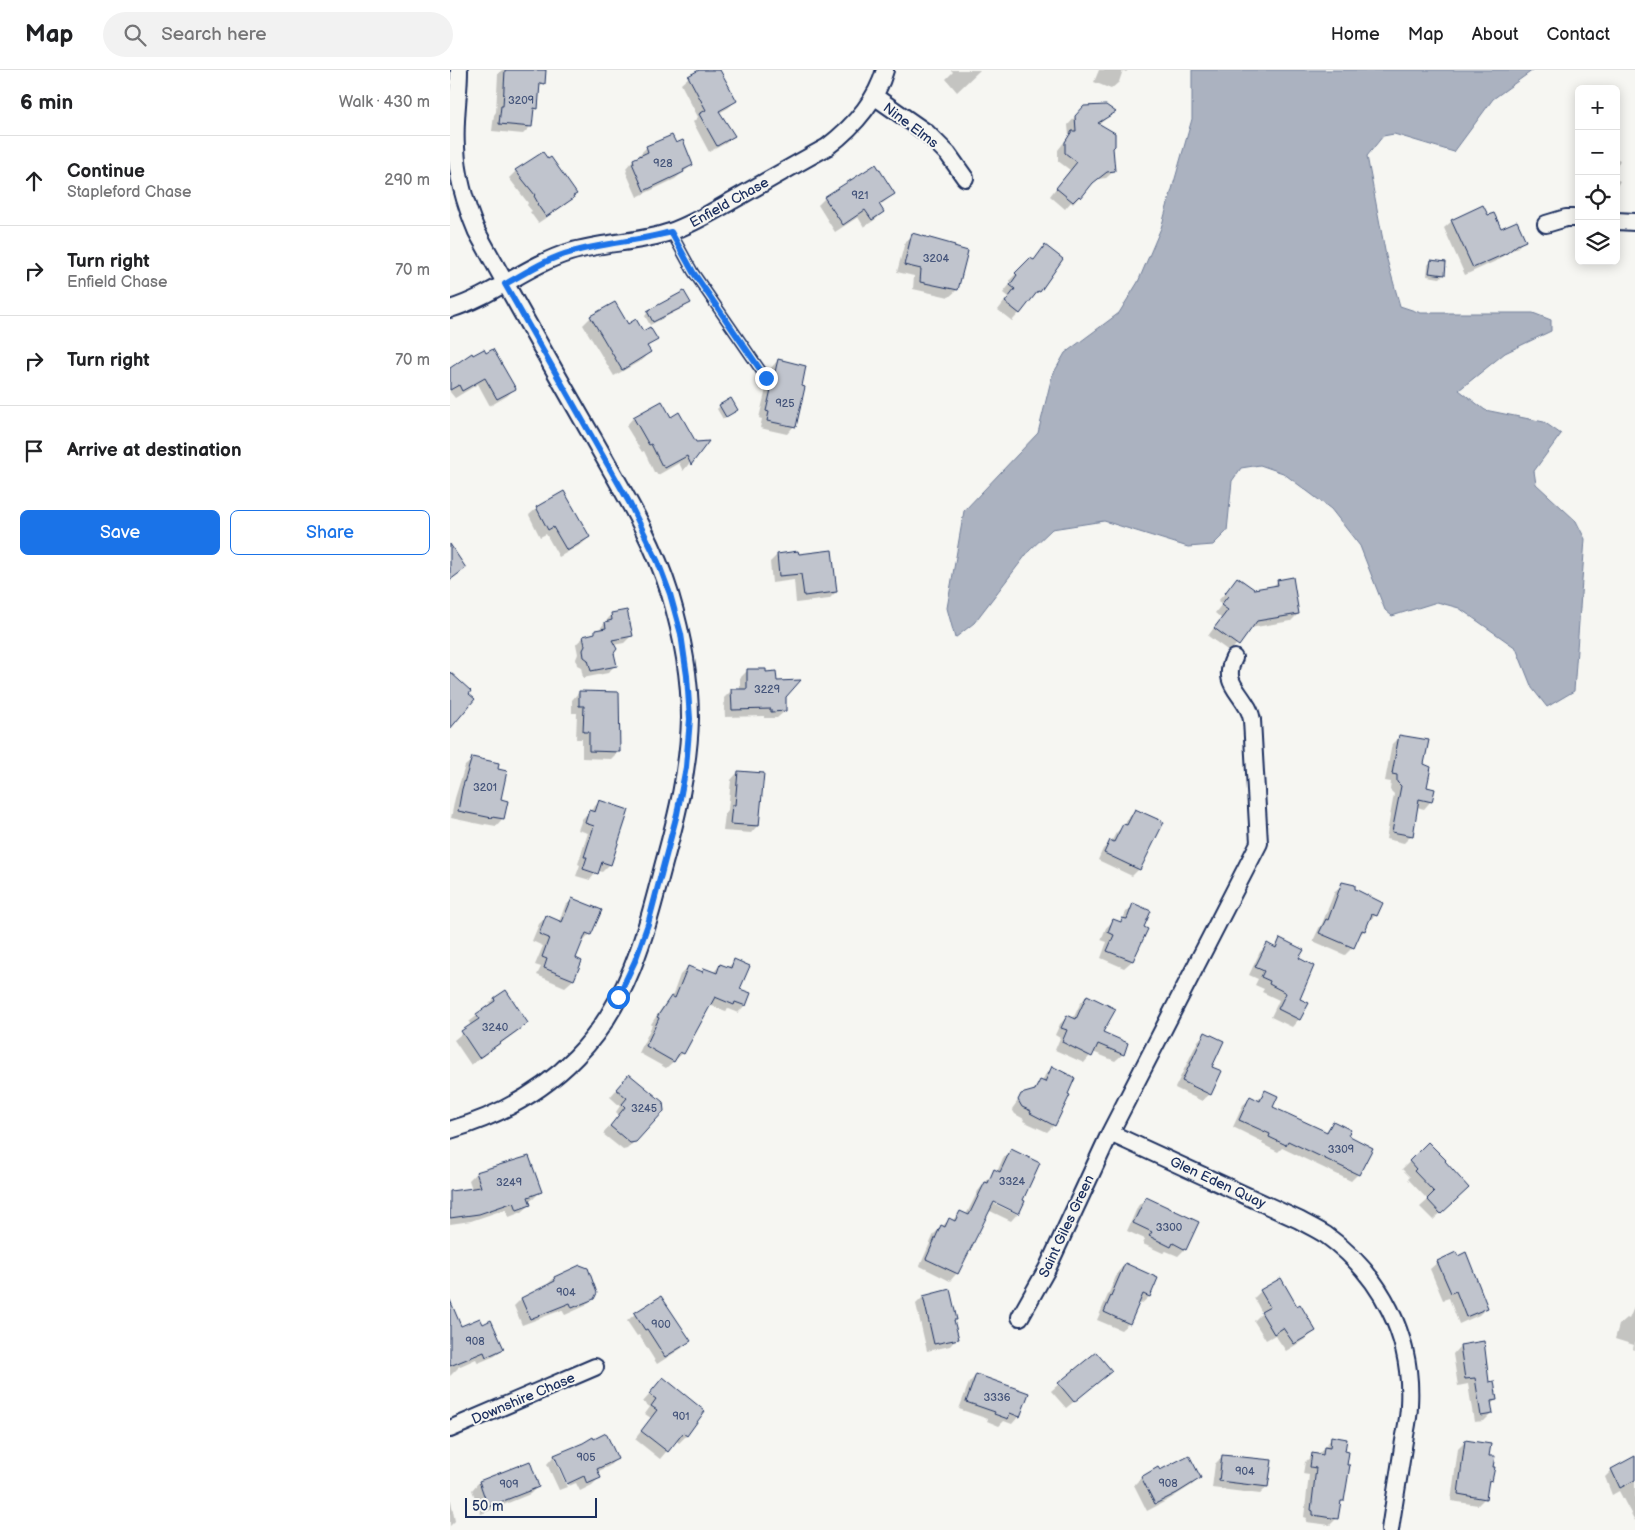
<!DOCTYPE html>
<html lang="en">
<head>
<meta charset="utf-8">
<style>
	body { margin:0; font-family:"Balsamiq Sans",sans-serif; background:#f2f2f2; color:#202124 }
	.controls { position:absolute; right:15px; top:15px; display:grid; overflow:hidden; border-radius:8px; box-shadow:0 2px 12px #0003 }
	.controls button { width:45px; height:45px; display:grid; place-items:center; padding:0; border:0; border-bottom:1px solid #e0e0e0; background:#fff; color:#202124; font:25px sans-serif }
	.scale { position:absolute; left:15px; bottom:12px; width:132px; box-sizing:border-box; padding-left:5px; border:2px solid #1b2f5e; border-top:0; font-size:14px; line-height:18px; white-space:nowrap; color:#1b2f5e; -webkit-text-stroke:4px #f6f6f2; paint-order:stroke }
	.stop { position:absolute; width:15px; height:15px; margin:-11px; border:4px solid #1a73e8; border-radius:50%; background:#fff }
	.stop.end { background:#1a73e8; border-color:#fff; box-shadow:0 1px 5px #0008 }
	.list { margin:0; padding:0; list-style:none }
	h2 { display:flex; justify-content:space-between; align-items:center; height:65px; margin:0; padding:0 20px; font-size:21px }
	h2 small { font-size:16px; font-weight:400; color:#757577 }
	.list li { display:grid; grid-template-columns:32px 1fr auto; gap:15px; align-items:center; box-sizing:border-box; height:90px; padding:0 20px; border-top:1px solid #e0e0e0 }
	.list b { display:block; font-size:19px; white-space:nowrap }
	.list p { margin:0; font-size:16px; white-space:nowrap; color:#757577 }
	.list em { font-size:16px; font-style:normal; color:#757577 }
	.actions { display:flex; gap:10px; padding:15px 20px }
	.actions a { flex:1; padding:11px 0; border:1px solid #1a73e8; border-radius:8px; text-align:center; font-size:18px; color:#1a73e8 }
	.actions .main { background:#1a73e8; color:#fff }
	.icon { flex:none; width:28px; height:28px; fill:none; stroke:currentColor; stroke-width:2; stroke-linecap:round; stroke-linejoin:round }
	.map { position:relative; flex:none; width:1185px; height:1460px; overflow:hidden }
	header { display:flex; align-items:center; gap:30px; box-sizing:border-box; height:70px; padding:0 25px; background:#fff; border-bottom:1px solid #e0e0e0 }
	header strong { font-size:24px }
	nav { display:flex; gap:28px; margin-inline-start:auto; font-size:18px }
	.search { width:350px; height:45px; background:#f2f2f2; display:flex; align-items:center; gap:12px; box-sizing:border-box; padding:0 18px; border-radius:28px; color:#757577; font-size:19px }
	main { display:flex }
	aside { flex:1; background:#fff }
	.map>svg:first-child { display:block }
	.water { fill:#abb2c0; stroke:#717e99 }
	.shadow { fill:#0003; fill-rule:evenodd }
	.building { fill:#c0c4cd; stroke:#1b2f5e }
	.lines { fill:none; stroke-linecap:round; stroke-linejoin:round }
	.service-casing { stroke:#1b2f5e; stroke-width:12 }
	.minor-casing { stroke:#1b2f5e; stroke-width:20 }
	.service { stroke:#f6f6f2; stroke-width:9 }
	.minor { stroke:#f6f6f2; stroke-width:16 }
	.route { stroke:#1a73e8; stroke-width:6 }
	.labels { text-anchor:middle; stroke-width:4; stroke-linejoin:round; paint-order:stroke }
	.number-label { font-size:11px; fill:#44547a }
	.street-label { font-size:14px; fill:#1b2f5e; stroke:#f6f6f2 }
</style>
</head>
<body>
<header>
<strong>Map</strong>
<div class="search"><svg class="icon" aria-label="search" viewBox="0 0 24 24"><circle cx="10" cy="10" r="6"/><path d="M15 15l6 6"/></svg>Search here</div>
<nav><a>Home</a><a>Map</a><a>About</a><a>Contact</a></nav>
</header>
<main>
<aside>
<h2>6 min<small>Walk · 430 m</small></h2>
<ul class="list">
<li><svg class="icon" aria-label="ahead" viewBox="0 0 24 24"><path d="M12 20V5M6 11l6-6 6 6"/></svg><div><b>Continue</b><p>Stapleford Chase</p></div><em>290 m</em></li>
<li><svg class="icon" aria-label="right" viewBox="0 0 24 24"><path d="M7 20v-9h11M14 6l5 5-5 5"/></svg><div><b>Turn right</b><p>Enfield Chase</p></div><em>70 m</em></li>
<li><svg class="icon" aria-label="right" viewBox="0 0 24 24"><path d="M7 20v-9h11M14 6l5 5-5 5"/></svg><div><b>Turn right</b></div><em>70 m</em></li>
<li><svg class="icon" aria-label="arrive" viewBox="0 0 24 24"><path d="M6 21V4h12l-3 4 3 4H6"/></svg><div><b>Arrive at destination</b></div></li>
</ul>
<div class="actions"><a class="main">Save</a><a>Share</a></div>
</aside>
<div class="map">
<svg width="1185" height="1460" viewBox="0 0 1185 1460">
	<rect width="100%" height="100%" fill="#f6f6f2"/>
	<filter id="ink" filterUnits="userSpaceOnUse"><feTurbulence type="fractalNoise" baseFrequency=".02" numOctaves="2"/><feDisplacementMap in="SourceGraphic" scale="10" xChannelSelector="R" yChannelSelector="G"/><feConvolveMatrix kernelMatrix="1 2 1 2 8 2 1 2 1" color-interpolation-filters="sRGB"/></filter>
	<g filter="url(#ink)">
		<path class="water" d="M742 0H1083L1043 29 1004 82 944 64 933 66 917 86 936 186 950 236 971 243H1083L1101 250V261L1055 283 1009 320 1035 340 1094 352 1111 364 1084 401 1086 414 1126 451 1135 469 1124 621 1097 637 1082 618 1066 578 1009 538 987 532 942 546 935 540 910 476 881 439 833 403 810 395 791 398 782 411 777 461 763 475 738 477 654 451 602 459 579 481 524 553 505 568 497 538 514 441 588 363 602 306 615 283 669 243 688 212 711 158 742 49Z"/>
		<path class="shadow" d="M52 0H95L93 13 89 18 87 38 82 43 81 56 73 64 42 61 44 45 46 42 48 4Z
			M251 0H269L286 31 278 38 269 43 283 66 276 73 259 82 243 52 248 47 231 14 239 7Z
			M501 0H530L507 22 496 9 503 2Z
			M649 0H678L676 2 673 0 669 12 661 19 644 12Z
			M664 42 648 55 662 78 664 101 656 108 648 109 639 116 623 134 621 132 615 139 600 126 620 100 608 91V80L619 66 618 55 627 45Z
			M225 75 242 95 225 109 187 127 176 102 177 101 176 98 183 90 190 87 189 85 197 77Z
			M1166 88 1170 90 1166 99Z
			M66 101 122 127V128L115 135 88 153 80 142 82 141 77 135 78 133 59 108Z
			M1166 109 1170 111 1166 118Z
			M444 124 429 136 433 142 426 149 414 157 408 147 385 162 368 135 375 128Z
			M1037 146 1050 160 1074 170 1067 178 1058 182 1048 190 1015 205 994 158 1002 151Z
			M463 165 507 220 499 227 463 219 464 206 447 202 455 172Z
			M595 177 589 221 562 251 548 240 558 227 553 223 561 213 559 211 580 189 583 191Z
			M981 191 994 204 990 208 977 206 978 195Z
			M239 232 236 236 200 255 195 246 198 242Z
			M165 233 178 256 206 269 196 278 199 282 192 290 164 306 133 255 140 248Z
			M328 290 344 356 337 364 310 358 312 349 309 348 321 298Z
			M10 291 64 319 57 326 40 336 28 314 5 328 0 322V300Z
			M211 333 220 348 245 374 256 373 233 401 229 393 208 405 206 402H204L194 381 192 382 176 356 183 348Z
			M270 336 286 340 273 349 267 339Z
			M87 438 139 467 132 474 109 487 96 464 90 467 79 445Z
			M327 485 386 522 379 529 346 533 344 510 322 513 320 492Z
			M788 508 804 520 822 517 828 511 848 544 841 551 800 558 780 582 758 566 771 548 765 543 772 534 768 531Z
			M162 544 181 566 174 573 163 575V583L165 595 158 603 133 608 131 597 127 595 126 589 128 584 126 574 134 567 141 566 148 561Z
			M297 601 315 603 325 612 335 626V641L327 648H314V646L275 647 274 628 282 620H290V608Z
			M129 622 169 681 161 689 132 688V669H126L127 643H122V630Z
			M950 666 972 695 975 718 981 731 974 739 967 737 962 765 954 773 936 769 944 724 940 720 941 712 935 711 942 674Z
			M23 689 50 730 53 748 46 756 35 754 34 755 1 748 5 728 15 696Z
			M288 702 308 755 301 763 273 761 275 744 278 740 281 710Z
			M149 732 160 794 152 802 148 800 140 810 126 806 130 795 128 794 138 763 128 760 132 749Z
			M685 740 689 799 682 806 648 790 653 779 661 772 666 763 674 756 678 748Z
			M893 814 904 820 926 845 917 852 914 861 907 867 903 877 895 885 863 871 869 858 872 854 885 821Z
			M123 829 140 864 133 872 132 871 124 889 130 892 123 910 115 917 87 905 91 897 85 895 93 876 82 871 89 854 96 847 109 852 115 836Z
			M684 835 692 858 696 859 682 891 674 898 651 888 657 872 651 870 656 858 663 851 669 853 673 849 676 842Z
			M830 870 848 889 849 949 842 957 821 947 829 930 812 922 814 919 805 915 808 909 799 905 810 882 817 875 823 878Z
			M285 891 289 920 295 935 288 943 278 939 276 941 259 935 233 983 216 998 189 983 202 955 201 954 214 935 222 927 230 905 238 897 251 902 254 899 263 903 270 895 277 898Z
			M637 926 652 963 673 984 665 991 643 982 634 993 605 980 610 968 605 965 610 954 617 947 623 949 630 934Z
			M44 929 76 952 69 960 21 995 4 970 21 956 19 952 38 937 37 936Z
			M755 963 760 997V1024L752 1031 725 1018 748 971Z
			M602 998 604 1055 597 1062 573 1051 574 1049 565 1044 562 1039 572 1025 581 1023 590 1012H592L595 1005Z
			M179 1005 185 1071 177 1079 173 1080 153 1064 169 1045 166 1042 170 1036 160 1027Z
			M815 1022 821 1038 875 1062 883 1053 897 1066 908 1104 901 1111 832 1078 828 1082 812 1074 813 1072 783 1057 793 1035 801 1028 807 1031Z
			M978 1074 993 1091 1010 1125 983 1150 970 1137 978 1130 958 1109 960 1107 952 1099Z
			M561 1081 572 1131 568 1143 561 1151 538 1140 507 1203 500 1211 470 1196 484 1164 499 1150 502 1151 510 1142 516 1145 528 1121 545 1101 547 1102 553 1088ZM539 1128 567 1141V1144L538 1131Z
			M26 1103 90 1122 83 1129 78 1131 80 1135 72 1142 59 1147 56 1139 21 1151 0 1154V1122L22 1119 19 1110Z
			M696 1128 735 1179 728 1186 716 1181 713 1183 693 1174 695 1169 677 1161 688 1136Z
			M988 1192 1036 1238 1029 1245 1009 1254 999 1228 993 1230 980 1199Z
			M675 1194 707 1209 699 1227 691 1234 688 1233 679 1253 671 1260 647 1250 668 1202Z
			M104 1208 143 1228 135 1236 115 1245 112 1240 72 1255 64 1236 71 1229 97 1217V1215Z
			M811 1221 847 1238 865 1261 857 1268 836 1281 825 1265 816 1270 804 1251 812 1243 804 1228Z
			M473 1227 505 1249 503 1252 507 1268 500 1276 477 1281 466 1234Z
			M1185 1235V1280L1183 1279 1184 1275 1165 1269 1169 1255 1177 1248 1179 1249Z
			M185 1244 239 1271 232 1278 207 1294 189 1265 187 1266 177 1251Z
			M0 1250 11 1257 52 1279 45 1286 28 1293 26 1289 8 1297V1298L0 1306Z
			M1010 1276 1038 1313 1046 1330 1040 1335 1041 1344 1034 1351 1024 1352 1018 1314 1008 1316 1003 1284Z
			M526 1305 569 1346 562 1354 554 1351 549 1356 537 1351 538 1349 509 1339 519 1313Z
			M653 1308 616 1338 601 1321 609 1314Z
			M213 1309 254 1341 236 1366 229 1373 226 1370 210 1389 185 1369 201 1348 195 1344 200 1337 193 1332Z
			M882 1368 893 1382V1430L889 1434 887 1448 880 1455 856 1452 857 1448 854 1447 859 1405 853 1404 855 1392 863 1385H868Z
			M1016 1371 1038 1387 1041 1410 1038 1414 1035 1428 1028 1435 1001 1431 1008 1379Z
			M134 1374 166 1389 159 1396 147 1402 149 1408 142 1415 130 1421 126 1413 119 1416 106 1388H104L117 1417 109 1420 97 1394 104 1386Z
			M773 1386 817 1417 810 1424 762 1418 765 1394Z
			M1185 1387V1451L1169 1421 1162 1425 1155 1407 1162 1400Z
			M79 1393 88 1416 80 1424 31 1444 22 1420 29 1412Z
			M708 1399 709 1402 749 1407 742 1415 718 1430 697 1441 684 1415 691 1408Z
			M0 1426 5 1451 0 1456Z"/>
		<path class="building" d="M55 0H96L95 14 90 13 88 39 84 38 82 57 49 54 51 36H53Z
			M249 0H270L287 31 269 41 285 66 267 76 249 44 256 40 238 6Z
			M656 35 666 42 648 53 665 63V76L663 78 665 101 657 102 643 113 631 128 629 126 623 132 606 118 627 92 615 83V72L622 61H626L625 46 634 36Z
			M222 65 226 73 233 70 243 95 233 100 234 102 194 121 182 93H184L183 89 198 82 196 76Z
			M93 82 98 89 101 87 127 124 123 126 124 128 96 147 87 134 88 133 84 126 85 125 65 100Z
			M426 94 445 124 429 134 434 142 422 150 415 140 393 155 374 127Z
			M1033 135 1038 145 1044 143 1051 158 1067 151 1076 171 1067 175 1057 183 1023 198 1001 150Z
			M462 163 505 175 504 177 518 181 508 220 470 212 471 199 454 195Z
			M595 175 613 189 590 222 588 221 570 244 555 232 565 219 560 215 567 205 565 203 580 188 584 190Z
			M981 190 996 192 995 205 979 203Z
			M234 221 241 233 203 252 197 241Z
			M165 232 178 254 186 249 193 261 200 257 208 270 197 276 201 282 172 300 140 246Z
			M34 279 36 283 43 279 66 319 47 329 35 308 12 321 9 315 0 320V298L22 283 23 285Z
			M328 289 356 296 352 316 355 317 346 357 317 351 319 342 316 341Z
			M281 328 288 340 276 347 269 335Z
			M212 331 221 347 229 342 246 372 259 371 241 395 237 386 215 398 214 395 212 396 201 374 199 375 183 347Z
			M114 421 140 467 117 481 103 457 98 460 86 437Z
			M0 474 16 498 0 510Z
			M382 480 387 522 354 526 351 504 329 506 327 484 348 481 349 484Z
			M787 507 804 519 828 515 827 510 843 507 849 544 807 551 789 576 764 558 778 540 771 535 778 526 775 523Z
			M177 540 183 566 162 570 167 579 164 583 167 596 141 601 138 590 134 587 133 580 135 576 133 566 145 563V560L156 558 155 552 162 550 161 543Z
			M297 599H316V602L326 601 327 611 351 610 336 627V641L321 642V639L282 640 281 619H297Z
			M0 602 21 621 19 624 25 629 0 659Z
			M129 621 169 622 170 682 139 681V662H133L134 636H129Z
			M949 665 979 670 974 694 981 697 977 717 985 719 982 732 969 729 963 766 942 762 951 716 947 712V705L942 704Z
			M22 687 49 693 48 699 57 701 51 729 58 731 54 749 42 747V748L8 741 12 719Z
			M288 701 314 703 309 756 280 754 282 735H285Z
			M149 730 179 740 161 795 152 792 148 804 133 799 137 787H134L144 756 135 753 139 740 145 742Z
			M685 739 714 752 690 800 654 783 660 770 664 772 673 754 677 755Z
			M892 812 905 815V819L933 833 927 846 922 844 915 861 912 860 904 878 869 863 876 849 878 850Z
			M122 828 152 840 141 865 136 863 126 888 132 891 124 910 94 898 97 889 92 887 99 868 89 864 96 845 112 852Z
			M683 833 701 841 694 857 698 859 683 891 657 881 664 865 658 862 663 849 671 852 672 848 677 849Z
			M830 868 854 880 849 888 864 896 850 929 859 933 850 950 828 939 836 923 819 914 820 911 811 907 814 901 805 897 817 873 826 878Z
			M284 889 300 896 290 919 301 923 296 936 285 932 284 935 265 927 234 984 230 982 224 992 196 976 209 948 207 947 221 926 225 928 238 896 253 902 254 898 267 903 270 894 281 898Z
			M56 920 78 953 29 988 11 961 29 949 26 944 45 931 44 928Z
			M637 925 666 939 653 962 678 973 674 985 648 974 642 987 612 972 617 960 611 958 617 945 626 949Z
			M755 962 774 971 762 997 772 1001 761 1025 732 1011Z
			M602 996 625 1008 618 1024 620 1025 605 1056 580 1043 581 1041 572 1037 568 1030 571 1024 585 1020 590 1010 595 1012Z
			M179 1004 213 1032 214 1041 186 1072 180 1073 160 1056 175 1037 172 1034 177 1028 166 1019Z
			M815 1020 828 1026 823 1037 877 1062 883 1051 901 1060 898 1065 923 1078 909 1105 838 1071 836 1075 819 1067 820 1064 789 1050 800 1026 810 1031Z
			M978 1072 996 1090 995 1091 1019 1118 991 1144 977 1129 984 1122 964 1101 966 1099 959 1091Z
			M561 1079 590 1093 573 1130 575 1131 569 1144 544 1132 508 1204 476 1189 491 1155 495 1157 499 1148 505 1151 510 1141 519 1145 535 1112 538 1113 544 1099 550 1102Z
			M79 1086 92 1122 78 1127 81 1135 67 1140 64 1132 29 1144 0 1148V1121L31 1117 26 1102Z
			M696 1127 749 1152 736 1180 723 1173 721 1177 699 1166 702 1162 683 1153Z
			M1006 1182 1008 1186 1016 1182 1038 1238 1016 1247 1006 1221 1001 1223 987 1191Z
			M675 1193 708 1208 700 1227 693 1224 680 1254 654 1242Z
			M130 1195 138 1198 147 1223 144 1229 122 1238 120 1233 80 1249 71 1228 105 1211 104 1207Z
			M831 1208 847 1236 850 1234 866 1261 844 1274 833 1258 824 1264 811 1242 820 1237 810 1220Z
			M500 1219 507 1250H504L509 1269 484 1274 473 1226Z
			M211 1226 241 1271 215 1287 197 1259 195 1260 184 1243Z
			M0 1230 11 1256 30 1248 33 1254 41 1250 54 1279 36 1287 34 1282 0 1296Z
			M1034 1271 1039 1312 1044 1311 1047 1330 1041 1331 1043 1344 1031 1346 1025 1308 1015 1309 1010 1275Z
			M646 1282 662 1301 624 1332 608 1313Z
			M526 1304 579 1323 570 1347 560 1343 558 1349 544 1344 545 1342 516 1332Z
			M213 1307 255 1341 237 1366 233 1363 218 1382 191 1361 207 1340 201 1336 206 1329 199 1324Z
			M156 1363 168 1389 147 1399 151 1408 137 1414 134 1406 117 1414 104 1385 133 1373 143 1367 144 1369Z
			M881 1366 897 1369 895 1381 899 1382 897 1395H900L894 1431H891L888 1449 863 1445V1441L861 1440 866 1398 860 1397 862 1383 873 1385 874 1377 880 1378Z
			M1015 1370 1041 1374 1039 1386H1045L1043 1397H1045L1042 1411 1039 1410 1036 1429 1008 1424Z
			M739 1385 751 1408 727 1423 705 1434 691 1407 708 1397 710 1400Z
			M772 1385 822 1390 818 1417 769 1411Z
			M1185 1386V1410L1170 1418 1161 1399Z
			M80 1391 89 1417 38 1437 29 1411Z"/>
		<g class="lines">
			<defs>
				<path id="service" d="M221 162 243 202 316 308"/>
				<path id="minor" d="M424 26 477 63 498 84 515 108
					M1166 151 1185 152
					M1096 154 1116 148H1129
					M0 239C43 226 77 195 120 182 153 172 188 173 220 162 243 154 264 141 285 129 315 112 346 94 377 77 403 57 426 32 435 0
					M0 1060C48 1046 91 1023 126 987 178 935 196 862 214 793 227 746 239 697 240 648 240 606 232 564 220 524 203 469 171 418 143 368 104 300 65 231 27 162 15 134 7 107 6 77 4 51 9 25 9 0
					M660 1063 849 1150C858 1155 867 1159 876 1165 931 1205 963 1267 959 1335 959 1349 955 1363 953 1377 949 1405 944 1432 940 1460
					M570 1247 597 1199 660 1063 809 773 802 650C801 645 799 639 796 635 786 618 773 610 784 588
					M0 1359 145 1297"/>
			</defs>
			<use href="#service" class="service-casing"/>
			<use href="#minor" class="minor-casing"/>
			<use href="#service" class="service"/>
			<use href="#minor" class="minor"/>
		</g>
	</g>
	<g class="lines" filter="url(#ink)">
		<path class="route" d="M168 927 185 891 198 854 227 744 236 697 240 649 237 606 231 564 220 524 208 492 179 432 55 214C77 202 98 188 122 182 154 173 188 171 221 162L243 202 316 308"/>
	</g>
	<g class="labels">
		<g class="number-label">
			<text x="71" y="34">3209</text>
			<text x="213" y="97">928</text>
			<text x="410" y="129">921</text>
			<text x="486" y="192">3204</text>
			<text x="335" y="337">925</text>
			<text x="317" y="623">3229</text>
			<text x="35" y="721">3201</text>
			<text x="45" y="961">3240</text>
			<text x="194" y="1042">3245</text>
			<text x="891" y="1083">3309</text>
			<text x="562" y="1115">3324</text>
			<text x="59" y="1116">3249</text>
			<text x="719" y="1161">3300</text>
			<text x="116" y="1226">904</text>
			<text x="211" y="1258">900</text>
			<text x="25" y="1275">908</text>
			<text x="547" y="1331">3336</text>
			<text x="231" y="1350">901</text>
			<text x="136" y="1391">905</text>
			<text x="795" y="1405">904</text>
			<text x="718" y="1417">908</text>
			<text x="59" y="1418">909</text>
		</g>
		<g class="street-label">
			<text transform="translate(461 55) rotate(37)" y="5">Nine Elms</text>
			<text transform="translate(279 132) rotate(-29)" y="5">Enfield Chase</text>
			<text transform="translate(768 1112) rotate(25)" y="5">Glen Eden Quay</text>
			<text transform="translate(616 1156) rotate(-65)" y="5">Saint Giles Green</text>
			<text transform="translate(73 1328) rotate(-23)" y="5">Downshire Chase</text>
		</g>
	</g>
</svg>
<div class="controls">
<button>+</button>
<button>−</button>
<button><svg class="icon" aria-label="locate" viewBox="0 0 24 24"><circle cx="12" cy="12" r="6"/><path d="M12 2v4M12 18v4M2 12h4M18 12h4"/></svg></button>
<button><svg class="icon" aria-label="layers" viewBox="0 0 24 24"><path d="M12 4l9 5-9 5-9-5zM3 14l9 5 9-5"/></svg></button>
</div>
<div class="scale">50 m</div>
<div class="stop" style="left:168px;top:927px"></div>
<div class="stop end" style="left:316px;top:308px"></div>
</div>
</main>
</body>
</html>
